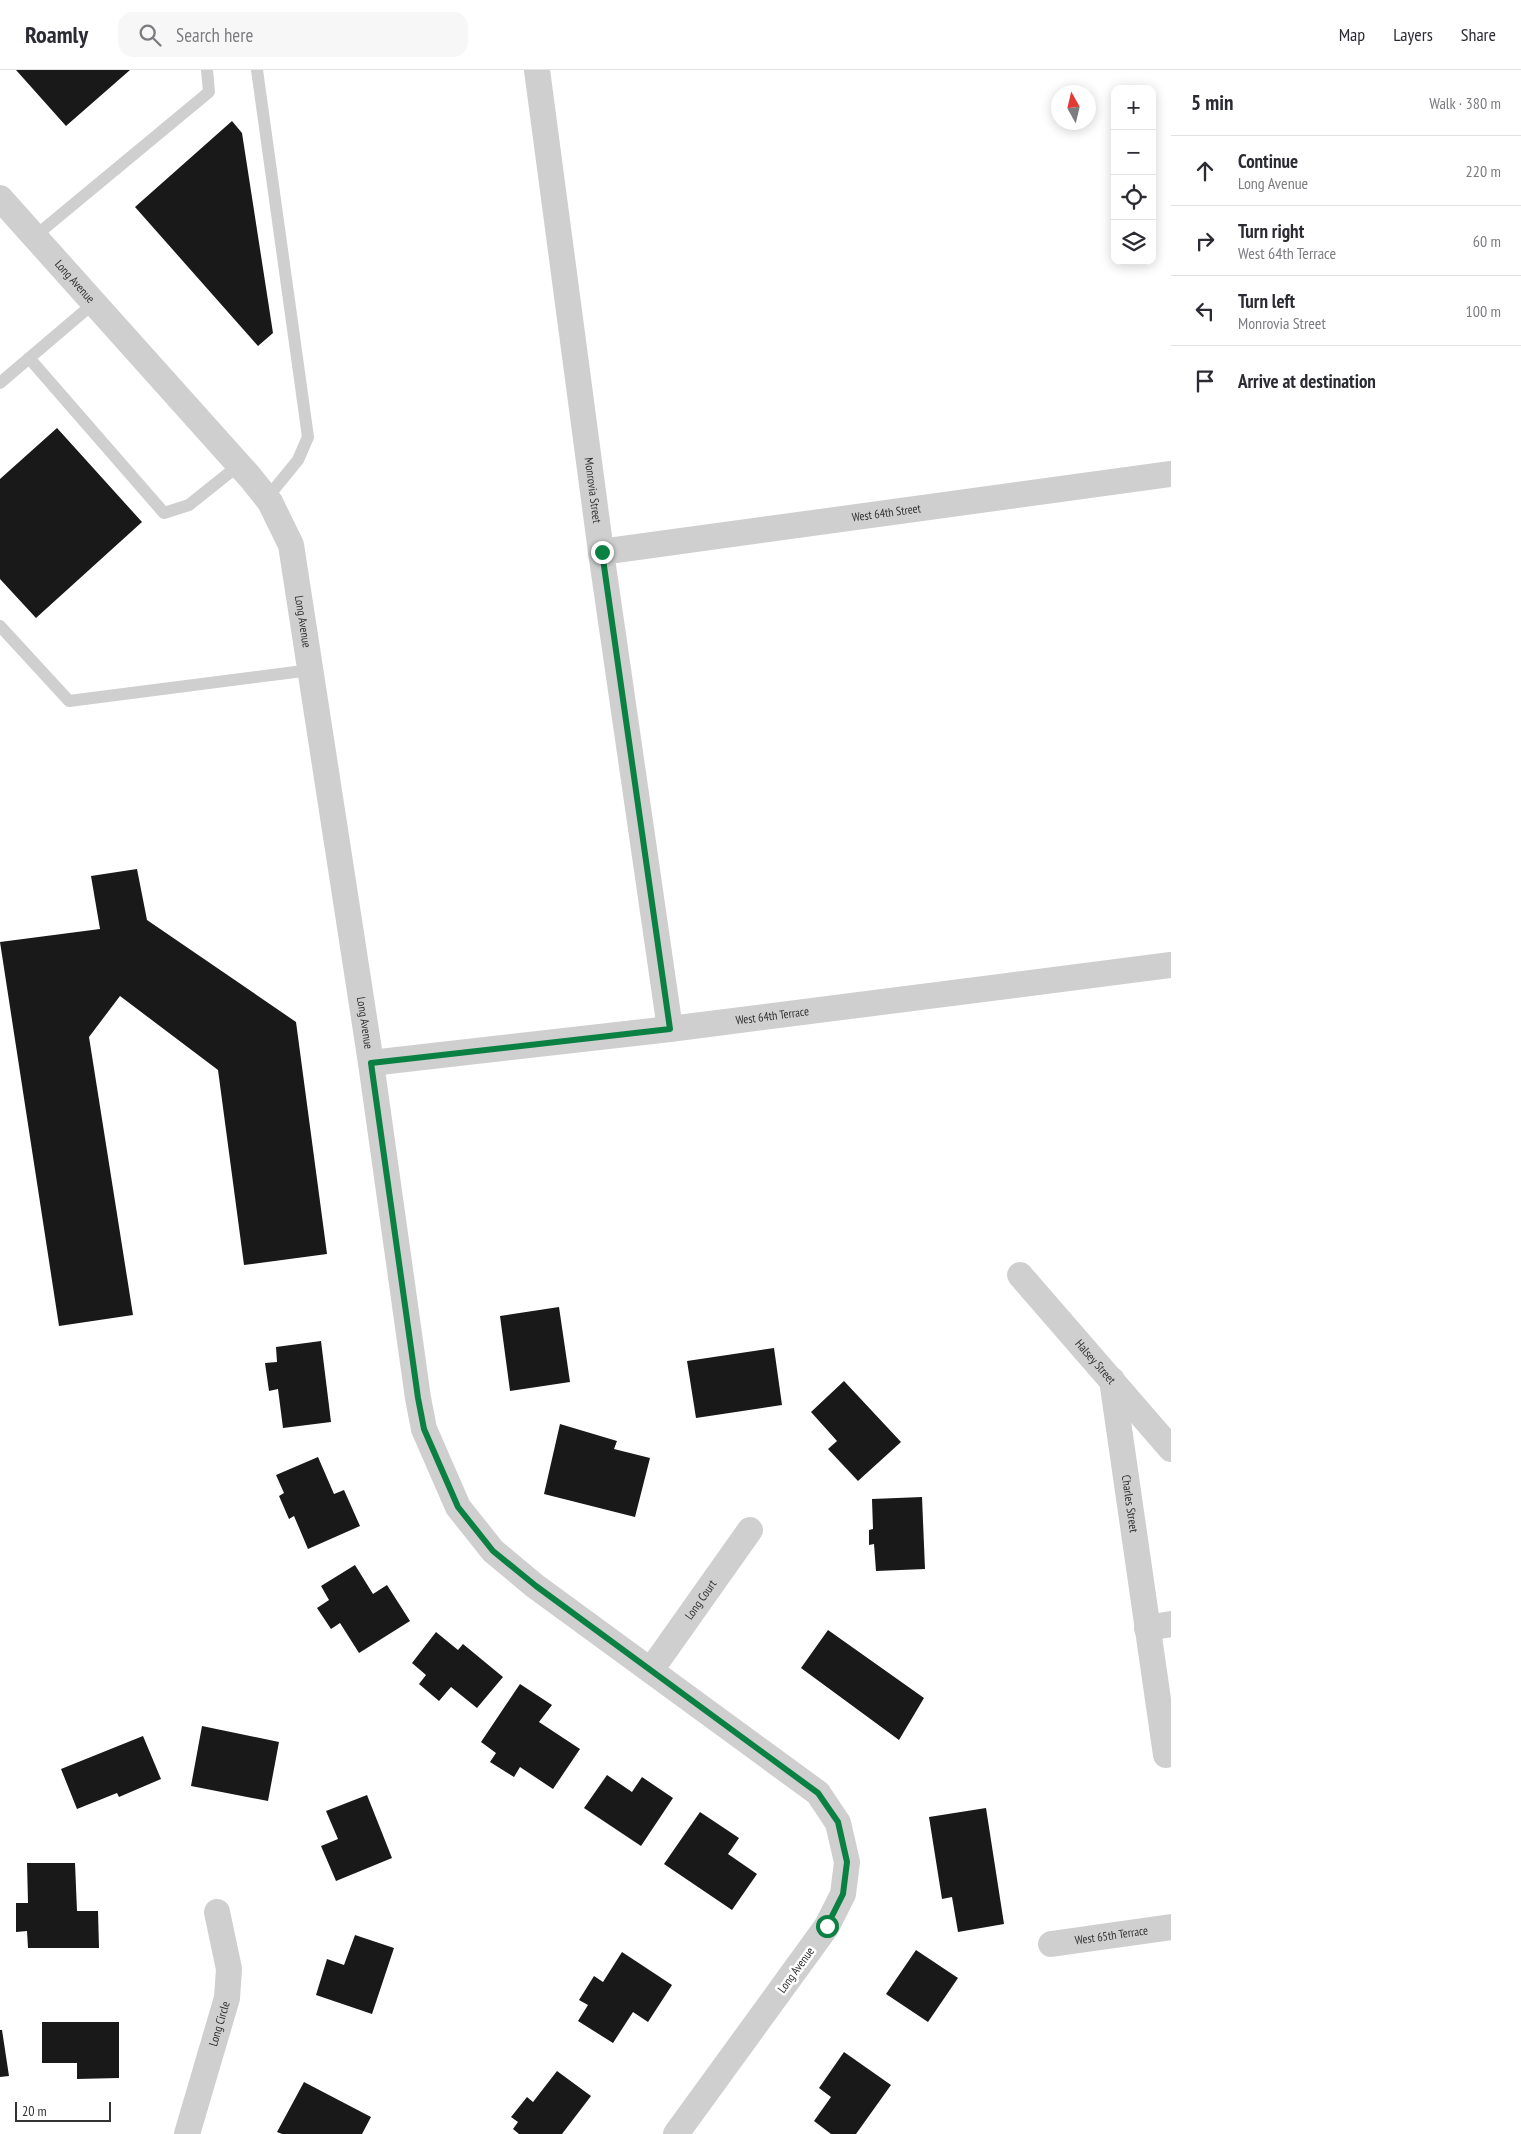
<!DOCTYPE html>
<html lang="en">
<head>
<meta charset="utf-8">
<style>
	body { margin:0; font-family:"PT Sans Narrow",sans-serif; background:#f7f7f7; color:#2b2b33 }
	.controls { position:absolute; right:15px; top:15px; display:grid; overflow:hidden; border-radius:10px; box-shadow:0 2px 12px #0003 }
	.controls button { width:45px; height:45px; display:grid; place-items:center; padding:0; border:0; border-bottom:1px solid #e1e1e2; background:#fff; color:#2b2b33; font:25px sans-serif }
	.compass { position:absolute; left:1051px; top:15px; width:45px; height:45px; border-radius:50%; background:#fff; box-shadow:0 2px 12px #0003; rotate:352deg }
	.scale { position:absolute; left:15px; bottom:12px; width:96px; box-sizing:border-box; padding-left:5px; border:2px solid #323232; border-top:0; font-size:14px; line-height:18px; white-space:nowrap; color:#323232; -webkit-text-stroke:4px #fff; paint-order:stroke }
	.stop { position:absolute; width:15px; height:15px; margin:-11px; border:4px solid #0b8043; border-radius:50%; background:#fff }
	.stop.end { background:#0b8043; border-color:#fff; box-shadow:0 1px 5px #0008 }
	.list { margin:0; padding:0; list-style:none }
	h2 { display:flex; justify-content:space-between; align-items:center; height:65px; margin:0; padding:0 20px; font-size:21px }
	h2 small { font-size:16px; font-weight:400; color:#7c7c81 }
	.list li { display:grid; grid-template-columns:32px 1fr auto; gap:15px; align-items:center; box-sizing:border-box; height:70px; padding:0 20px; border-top:1px solid #e1e1e2 }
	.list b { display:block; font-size:19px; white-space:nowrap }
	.list p { margin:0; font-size:16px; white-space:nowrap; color:#7c7c81 }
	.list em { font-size:16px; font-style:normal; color:#7c7c81 }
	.icon { flex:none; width:28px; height:28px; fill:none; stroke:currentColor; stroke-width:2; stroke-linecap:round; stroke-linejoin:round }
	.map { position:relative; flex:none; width:1171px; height:2064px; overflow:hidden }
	header { display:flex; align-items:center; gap:30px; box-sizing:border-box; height:70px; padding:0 25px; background:#fff; border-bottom:1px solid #e1e1e2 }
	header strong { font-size:24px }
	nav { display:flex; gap:28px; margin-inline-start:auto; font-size:18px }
	.search { width:350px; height:45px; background:#f7f7f7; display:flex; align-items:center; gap:12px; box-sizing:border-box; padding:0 18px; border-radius:15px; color:#7c7c81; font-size:19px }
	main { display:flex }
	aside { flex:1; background:#fff }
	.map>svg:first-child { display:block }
	.building { fill:#191919 }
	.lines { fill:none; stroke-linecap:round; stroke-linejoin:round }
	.service { stroke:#cfcfcf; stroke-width:12 }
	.minor { stroke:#cfcfcf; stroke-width:26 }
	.route { stroke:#0b8043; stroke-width:6 }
	.labels { text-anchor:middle; stroke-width:5; stroke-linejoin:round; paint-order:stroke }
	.street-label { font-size:12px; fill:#323232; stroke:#fff }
</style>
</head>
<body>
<header>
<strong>Roamly</strong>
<div class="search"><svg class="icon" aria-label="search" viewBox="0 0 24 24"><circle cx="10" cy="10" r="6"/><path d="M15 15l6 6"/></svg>Search here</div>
<nav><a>Map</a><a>Layers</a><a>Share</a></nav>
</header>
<main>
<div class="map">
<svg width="1171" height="2064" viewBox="0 0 1171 2064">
	<rect width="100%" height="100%" fill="#fff"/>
	<path class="building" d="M16 0H130L66 56Z
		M232 51 242 63 273 263 258 276 135 137Z
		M57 358 142 452 36 548 0 509V409Z
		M137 799 147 850 296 952 327 1184 244 1195 218 1000 120 926 89 967 133 1245 59 1256 0 872 100 859 91 806Z
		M559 1237 570 1312 510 1321 500 1246Z
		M321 1271 331 1352 283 1358 278 1319 269 1321 265 1293 277 1292 276 1277Z
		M774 1278 782 1335 696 1348 687 1291Z
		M844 1311 901 1372 858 1411 828 1379 837 1371 811 1342Z
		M560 1354 617 1371 614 1379 650 1388 635 1447 544 1424Z
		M318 1387 334 1424 344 1420 360 1456 308 1479 294 1446 289 1449 279 1426 284 1423 276 1405Z
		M922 1427 925 1499 876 1501 874 1474 869 1475V1460L873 1459 872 1429Z
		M355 1495 373 1524 387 1515 410 1551 359 1583 340 1553 331 1559 317 1538 329 1530 321 1516Z
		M828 1560 924 1628 899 1670 801 1598Z
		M436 1562 458 1580 463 1574 503 1607 477 1638 451 1617 439 1631 419 1614 426 1605 412 1593Z
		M520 1614 552 1635 539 1652 580 1679 553 1719 520 1697 514 1707 490 1692 496 1683 481 1672Z
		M202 1656 279 1672 268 1731 191 1716Z
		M143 1666 161 1709 119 1727 117 1723 77 1739 61 1699Z
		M607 1705 632 1722 642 1707 673 1728 641 1776 584 1738Z
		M367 1725 392 1788 336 1811 321 1776 338 1769 326 1741Z
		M986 1738 1004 1854 958 1862 952 1827 942 1829 929 1747Z
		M700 1742 739 1768 728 1784 757 1804 732 1840 664 1794Z
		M27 1793H75L77 1841H98L99 1878H28L27 1861 16 1862V1833H28Z
		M355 1865 394 1878 372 1944 316 1925 327 1889 344 1895Z
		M916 1880 958 1908 928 1952 886 1924Z
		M622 1882 672 1915 648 1952 633 1942 613 1973 578 1951 588 1935 579 1930 594 1906 603 1912Z
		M42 1952H119V2008L77 2009V1993H42Z
		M0 1960H2L9 2006 0 2007Z
		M844 1982 891 2015 856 2064H831L814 2051 831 2027 819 2018Z
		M557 2001 591 2026 562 2064H519L513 2059 518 2052 511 2047 527 2027 533 2032Z
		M304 2012 371 2047 362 2064H282L277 2062Z"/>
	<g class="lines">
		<path class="service" d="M257 0 308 367 298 390 267 428
			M34 167 209 22 207 0
			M29 288 164 443 189 435 239 395
			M0 313 94 233
			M0 556 69 631 311 600"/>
		<g class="minor">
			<path id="s1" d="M537 0 601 482 670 959"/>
			<path id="s2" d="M0 128 250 407 270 432 291 475 371 993 418 1328 424 1359 458 1437 493 1481 535 1516 818 1723 838 1753 847 1792 843 1824 827 1856 676 2064"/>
			<path id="s3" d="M601 482 1171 404"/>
			<path id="s4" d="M371 993 670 959 1171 895"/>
			<path id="s5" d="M1020 1205 1171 1379"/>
			<path id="s6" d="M1112 1310 1166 1685"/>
			<path d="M1147 1558 1171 1554"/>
			<path id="s7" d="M651 1600 750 1460"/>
			<path id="s8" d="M1051 1874 1171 1857"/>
			<path id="s9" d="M187 2064 227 1928 229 1899 217 1842"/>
		</g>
	</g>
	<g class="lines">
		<path class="route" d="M602 482 670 959 371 993 418 1328 424 1359 458 1437 493 1481 536 1516 818 1723 838 1752 847 1792 843 1824 827 1856"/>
	</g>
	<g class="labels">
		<g class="street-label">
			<text dy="4" stroke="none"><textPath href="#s2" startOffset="112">Long Avenue</textPath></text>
			<text dy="4" stroke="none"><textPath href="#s1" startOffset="424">Monrovia Street</textPath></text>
			<text dy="4" stroke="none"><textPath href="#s3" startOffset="288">West 64th Street</textPath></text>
			<text dy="4" stroke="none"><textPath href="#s2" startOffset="532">Long Avenue</textPath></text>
			<text dy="4" stroke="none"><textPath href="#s4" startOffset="404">West 64th Terrace</textPath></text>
			<text dy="4" stroke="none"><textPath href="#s2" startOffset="938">Long Avenue</textPath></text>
			<text dy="4" stroke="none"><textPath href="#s5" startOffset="115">Halsey Street</textPath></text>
			<text dy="4" stroke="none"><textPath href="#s6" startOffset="125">Charles Street</textPath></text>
			<text dy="4" stroke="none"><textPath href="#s7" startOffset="86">Long Court</textPath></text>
			<text dy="4" stroke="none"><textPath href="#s8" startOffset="61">West 65th Terrace</textPath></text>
			<text transform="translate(796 1900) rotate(-54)" y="4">Long Avenue</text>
			<text dy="4" stroke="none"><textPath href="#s9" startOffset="115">Long Circle</textPath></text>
		</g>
	</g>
</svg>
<div class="controls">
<button>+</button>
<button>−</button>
<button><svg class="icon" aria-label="locate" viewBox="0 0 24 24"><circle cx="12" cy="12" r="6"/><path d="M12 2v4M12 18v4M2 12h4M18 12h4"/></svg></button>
<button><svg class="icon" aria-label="layers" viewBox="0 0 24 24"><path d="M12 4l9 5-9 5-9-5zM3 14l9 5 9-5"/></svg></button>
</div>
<svg class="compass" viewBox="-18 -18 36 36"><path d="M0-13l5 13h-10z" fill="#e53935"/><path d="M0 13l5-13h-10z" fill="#7c7c81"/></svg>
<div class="scale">20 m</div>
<div class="stop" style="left:827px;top:1856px"></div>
<div class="stop end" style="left:602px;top:482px"></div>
</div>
<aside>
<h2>5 min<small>Walk · 380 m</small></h2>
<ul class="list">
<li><svg class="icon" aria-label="ahead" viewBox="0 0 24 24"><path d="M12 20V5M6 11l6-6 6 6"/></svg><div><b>Continue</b><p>Long Avenue</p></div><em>220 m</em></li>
<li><svg class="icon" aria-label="right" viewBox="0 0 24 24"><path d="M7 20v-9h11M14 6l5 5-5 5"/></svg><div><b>Turn right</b><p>West 64th Terrace</p></div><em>60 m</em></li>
<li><svg class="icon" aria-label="left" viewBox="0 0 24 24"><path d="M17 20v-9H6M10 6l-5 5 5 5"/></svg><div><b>Turn left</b><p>Monrovia Street</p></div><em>100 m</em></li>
<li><svg class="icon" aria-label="arrive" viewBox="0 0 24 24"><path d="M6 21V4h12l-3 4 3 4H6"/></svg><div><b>Arrive at destination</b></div></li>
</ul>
</aside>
</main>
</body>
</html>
